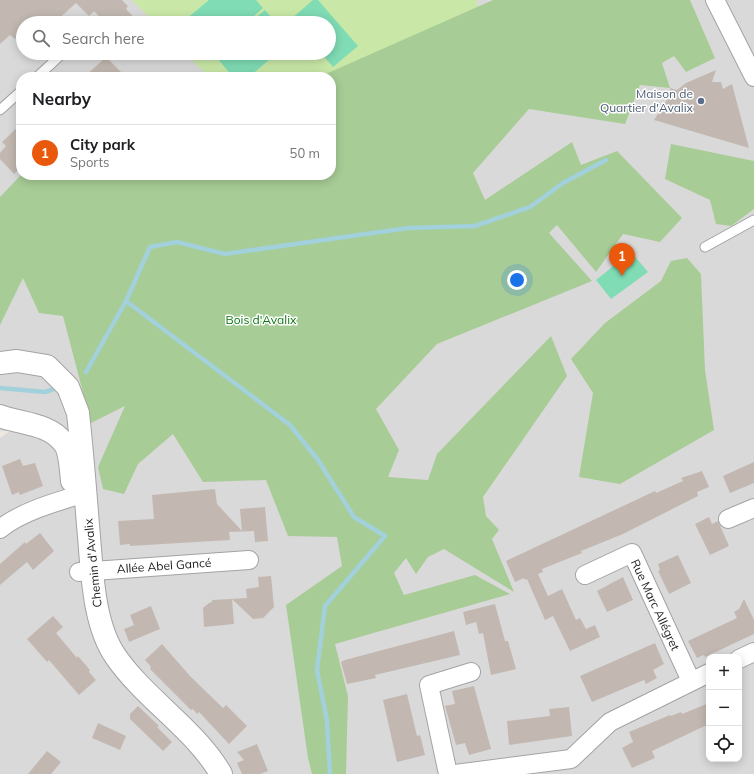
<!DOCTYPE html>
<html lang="en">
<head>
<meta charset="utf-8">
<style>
	body { margin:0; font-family:Mulish,sans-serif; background:#f2f2f2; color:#202124 }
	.controls { position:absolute; right:12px; bottom:12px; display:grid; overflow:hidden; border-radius:8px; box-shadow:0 2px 10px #0003 }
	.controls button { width:36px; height:36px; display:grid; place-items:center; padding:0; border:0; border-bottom:1px solid #e0e0e0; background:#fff; color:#202124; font:20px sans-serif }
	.you { position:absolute; left:517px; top:280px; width:14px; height:14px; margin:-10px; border:3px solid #fff; border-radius:50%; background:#1a73e8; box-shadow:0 0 0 6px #1a73e833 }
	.badge { display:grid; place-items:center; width:26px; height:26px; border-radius:50%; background:#ea580c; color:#fff; font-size:13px; font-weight:700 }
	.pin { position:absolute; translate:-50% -33px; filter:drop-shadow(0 1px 2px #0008) }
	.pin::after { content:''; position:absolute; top:21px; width:14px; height:12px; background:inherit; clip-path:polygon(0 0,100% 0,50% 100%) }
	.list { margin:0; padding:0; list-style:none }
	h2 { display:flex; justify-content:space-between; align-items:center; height:52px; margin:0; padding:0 16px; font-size:17px }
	h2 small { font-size:13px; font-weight:400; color:#757577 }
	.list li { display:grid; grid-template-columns:26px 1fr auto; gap:12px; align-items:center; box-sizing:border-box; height:56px; padding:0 16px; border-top:1px solid #e0e0e0 }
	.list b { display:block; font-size:15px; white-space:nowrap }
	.list p { margin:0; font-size:13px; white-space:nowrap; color:#757577 }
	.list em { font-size:13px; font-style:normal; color:#757577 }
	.icon { flex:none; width:22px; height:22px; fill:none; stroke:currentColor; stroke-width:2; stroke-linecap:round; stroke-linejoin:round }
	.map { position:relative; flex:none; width:754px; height:774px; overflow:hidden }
	.search { position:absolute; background:#fff; box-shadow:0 2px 10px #0003; left:16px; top:16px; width:320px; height:44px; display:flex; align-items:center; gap:10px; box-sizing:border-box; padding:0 14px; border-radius:22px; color:#757577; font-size:15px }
	.panel { position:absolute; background:#fff; box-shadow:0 2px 10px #0003; left:16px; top:72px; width:320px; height:108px; border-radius:16px }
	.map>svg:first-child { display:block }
	.residential { fill:#dad9d9; fill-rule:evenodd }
	.grass { fill:#c9e8a7 }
	.forest { fill:#a8cc96 }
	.pitch { fill:#7fdcb5 }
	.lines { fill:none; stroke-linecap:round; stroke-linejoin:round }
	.stream { stroke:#a2d0db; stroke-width:4.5 }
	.building { fill:#c2b8b1 }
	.service-casing { stroke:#a3a3a3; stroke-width:11 }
	.minor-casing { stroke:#a3a3a3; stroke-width:20 }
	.tertiary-casing { stroke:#a3a3a3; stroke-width:24 }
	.service { stroke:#fff; stroke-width:9 }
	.minor { stroke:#fff; stroke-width:18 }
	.tertiary { stroke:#fff; stroke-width:22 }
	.service-dot { fill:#5c6f8a; stroke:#fff; stroke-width:1.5 }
	.labels { text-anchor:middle; stroke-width:3; stroke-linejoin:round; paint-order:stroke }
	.service-label { font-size:12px; fill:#4e5e75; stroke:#fff; text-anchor:end }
	.park-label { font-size:12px; fill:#0c7712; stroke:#fff }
	.street-label { font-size:12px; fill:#1c1c1c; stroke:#fff }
</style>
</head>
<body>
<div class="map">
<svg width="754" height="774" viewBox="0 0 754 774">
	<rect width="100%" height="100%" fill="#ede9e1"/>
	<path class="residential" d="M0 0H754V774H0V438L10 431H0ZM23 23H329V53H23ZM21 77H331V175H21ZM709 657H739V759H709Z"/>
	<path class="grass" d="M132 0H477L478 13 331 77H209L185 53H329V23H155Z"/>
	<path class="forest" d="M493 0H690L715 58 686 72 674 56 662 63 670 88 640 85 625 124 529 109 473 173 485 200 572 142 581 165 617 151 682 218 660 242 623 234 596 272 557 225 549 233 592 281 437 344 376 409 399 450 388 477 428 480 437 454 551 336 567 376 483 497 486 516 499 530 492 539 514 592 444 549 428 557 416 574 406 558 394 573 404 595 475 575 510 594 335 644 348 696 346 774H312L308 758 286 605 342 566 337 537 288 536 266 480 203 482 173 434 138 464 124 494 103 489 98 467 125 406 91 423 63 316 39 313 23 278 0 325V197L21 175H331V77H319Z
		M671 144 754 161V209L731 226 716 224 710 200 665 179Z
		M687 258 701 274 705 370 714 430 620 484 579 477 593 393 571 359 605 323 661 281 671 261Z"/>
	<path class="pitch" d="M209 0H256L263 8 246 23H187L185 20Z
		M313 0H318L358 46 333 67 321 53H329V23H295L291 19Z
		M265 10 276 23H249Z
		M213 53H277L249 77H233Z
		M631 252 648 272 611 299 596 280Z"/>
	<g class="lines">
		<path class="stream" d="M86 372 126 301
			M0 388 45 392 57 388
			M330 774 327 721 317 670 325 606 385 536 354 517 318 460 290 425 126 301 150 247 177 242 225 254 408 228 475 226 530 207 563 183 606 160"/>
	</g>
	<path class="building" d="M0 0H122L128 6 126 9 139 23H105L94 11 89 16 76 3 54 23H23V32L15 39 10 35 0 44Z
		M106 57 126 77H84Z
		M716 70 712 82H721L723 89 732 84 749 148 654 120 670 95V88L677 90 686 83Z
		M21 124V167L14 174 0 159V153L6 146 2 142Z
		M20 459 23 466 35 463 43 486 20 495 19 492 12 495 2 466Z
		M754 462V483L730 493 723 476Z
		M702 471 709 487 697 492 698 496 623 534 581 551 582 553 542 569 543 572 538 574 548 596 562 589 576 620 580 618 586 629 595 625 600 637 570 651 553 616 545 620 527 579 525 580 524 578 515 582 506 561 655 491 656 493 683 481 681 478Z
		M215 489 217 504 242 531 240 509 265 507 268 541 255 542 254 531 229 532 230 540 130 546V544L120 545 118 521 154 519 152 495Z
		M709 517 712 524 718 521 729 546 710 555 695 524Z
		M40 533 54 551 33 570 27 562 0 585V564L25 542 26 544Z
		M678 555 691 583 669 594 658 571 660 570 658 564Z
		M271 576 274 607 263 618 253 619 232 599 234 624 204 627 203 608 209 603 212 602V600L247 598 246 589 259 587 258 577Z
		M623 577 633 600 607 612 597 591Z
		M744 599 754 620V634L705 657 704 655 697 658 688 641 737 618 734 612 739 609Z
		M495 604 505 641H508L516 669 491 675 483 633 479 634 476 622 466 625 463 612Z
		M151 606 160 629 129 642 124 629 134 625 130 615Z
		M53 616 63 627 56 633 77 658 78 656 90 670 89 672 96 680 79 695 49 660 47 662 27 639Z
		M454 631 460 655 375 675 376 678 347 684 341 662 345 660Z
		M655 643 664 664 653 670 657 678 646 684 644 680 592 702 580 676Z
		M162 644 190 676 223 708 226 705 247 726 229 744 199 712 197 714 193 709 191 710 150 669 151 667 145 660Z
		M474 686 491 749 469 755 465 743 456 745 445 706 455 704 452 691Z
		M407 694 417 736 420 735 425 755 397 762 383 700Z
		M709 703V724L652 751 655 758 632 768 622 748 633 742 629 732 670 715 671 716 681 712 682 714Z
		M138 706 159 726 157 727 172 742 163 751 130 719V714Z
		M569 707 572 736 509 745 507 721 550 716 549 709Z
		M98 723 126 736 120 750 92 738Z
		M257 744 268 771 260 774H242L237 763 244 760 237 752Z
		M47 751 61 762 51 774H28Z"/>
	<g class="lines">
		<defs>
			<path id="service" d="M37 77 63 53
				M0 110 21 91
				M705 247 754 220"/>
			<path id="minor" d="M715 0 754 77
				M728 519 754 508
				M0 529C22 511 59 501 86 493
				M79 572 249 560
				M585 575 632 553 691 681
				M739 659 754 652
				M448 774 429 685 471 672
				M455 774 571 759 610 722 709 673"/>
			<path id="tertiary" d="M0 363 17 361 47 366 68 387 78 413C82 450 85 487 88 525 92 566 92 623 116 657 145 699 196 730 221 774
				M0 416C21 424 48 423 63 442 70 449 71 471 72 481"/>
		</defs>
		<use href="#service" class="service-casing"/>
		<use href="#minor" class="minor-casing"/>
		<use href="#tertiary" class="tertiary-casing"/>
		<use href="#service" class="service"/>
		<use href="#minor" class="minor"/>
		<use href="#tertiary" class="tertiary"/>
	</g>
	<circle class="service-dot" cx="701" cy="101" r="4"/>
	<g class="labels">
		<g class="service-label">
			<text x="693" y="98">Maison de<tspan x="693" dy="14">Quartier d'Avalix</tspan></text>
		</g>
		<g class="park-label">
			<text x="261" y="324">Bois d'Avalix</text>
		</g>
		<g class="street-label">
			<text transform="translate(93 563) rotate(-96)" y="4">Chemin d'Avalix</text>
			<text transform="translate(164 566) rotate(-4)" y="4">Allée Abel Gancé</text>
			<text transform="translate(655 605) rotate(65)" y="4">Rue Marc Allégret</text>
		</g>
	</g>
</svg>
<div class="controls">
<button>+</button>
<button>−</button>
<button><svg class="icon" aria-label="locate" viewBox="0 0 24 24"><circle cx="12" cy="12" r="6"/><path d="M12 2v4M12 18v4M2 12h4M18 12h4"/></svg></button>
</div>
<div class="you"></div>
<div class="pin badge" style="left:622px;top:276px">1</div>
<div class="search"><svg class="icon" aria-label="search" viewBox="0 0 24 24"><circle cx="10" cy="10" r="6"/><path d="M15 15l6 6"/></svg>Search here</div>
<section class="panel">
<h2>Nearby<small></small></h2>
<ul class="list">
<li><span class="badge">1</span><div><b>City park</b><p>Sports</p></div><em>50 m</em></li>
</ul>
</section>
</div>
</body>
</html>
